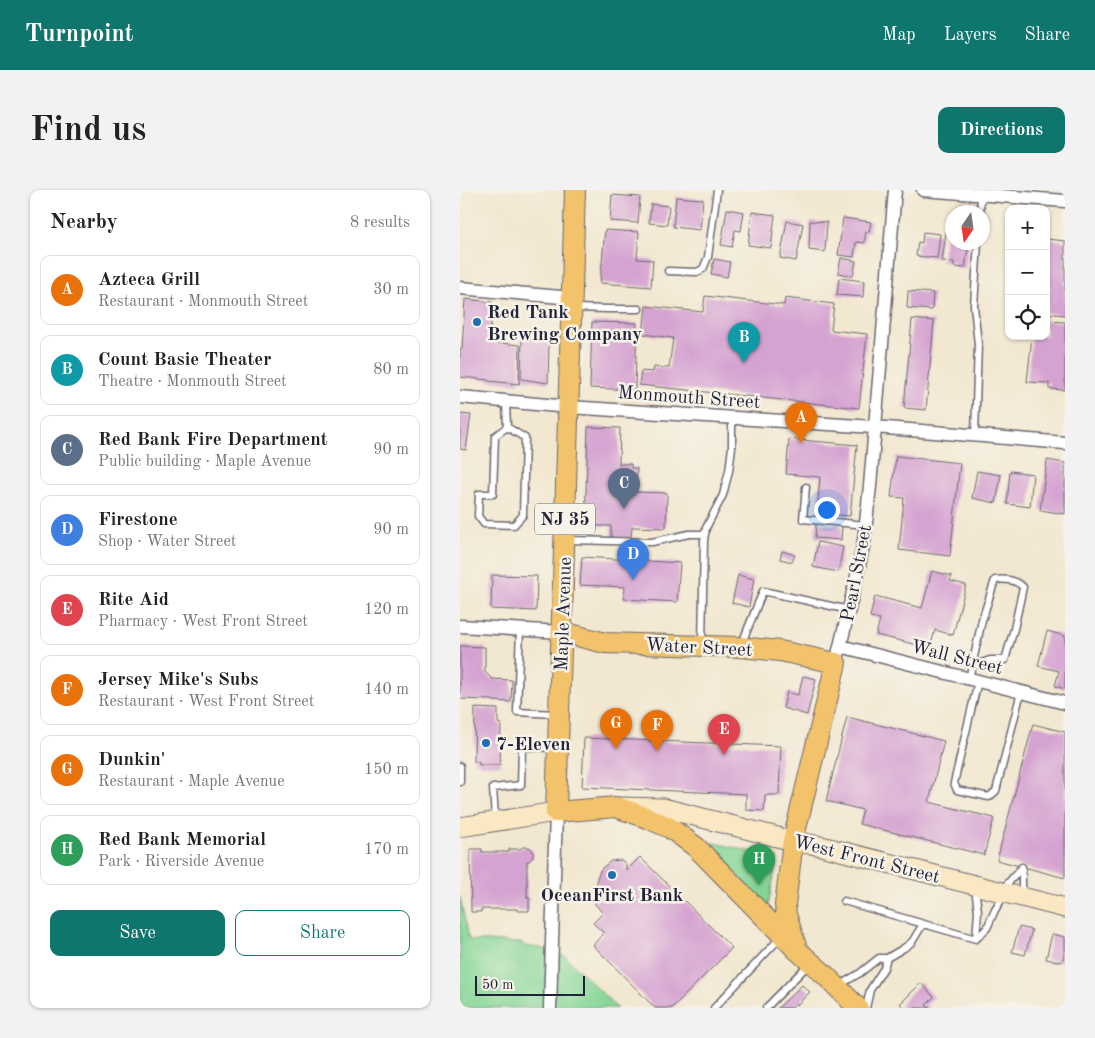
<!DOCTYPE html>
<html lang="en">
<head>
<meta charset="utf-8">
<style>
	body { margin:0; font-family:"Old Standard TT",serif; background:#f2f2f2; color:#222 }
	.controls { position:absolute; right:15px; top:15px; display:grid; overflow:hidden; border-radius:10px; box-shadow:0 1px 4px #0004 }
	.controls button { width:45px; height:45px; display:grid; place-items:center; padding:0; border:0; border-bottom:1px solid #e0e0e0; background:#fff; color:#222; font:25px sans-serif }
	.compass { position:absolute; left:485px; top:15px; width:45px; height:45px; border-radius:50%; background:#fff; box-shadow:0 1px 4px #0004; rotate:193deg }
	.scale { position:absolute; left:15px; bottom:12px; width:110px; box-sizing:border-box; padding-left:5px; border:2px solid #22223b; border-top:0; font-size:14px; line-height:18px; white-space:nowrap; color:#22223b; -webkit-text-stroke:4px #f7f3e8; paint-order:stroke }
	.you { position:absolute; left:366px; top:319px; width:18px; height:18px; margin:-12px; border:4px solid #fff; border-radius:50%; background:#1a73e8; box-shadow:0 0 0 8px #1a73e833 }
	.badge { display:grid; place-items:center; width:32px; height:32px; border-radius:50%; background:#0f766e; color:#fff; font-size:16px; font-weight:700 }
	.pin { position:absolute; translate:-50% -41px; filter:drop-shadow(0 1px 2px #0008) }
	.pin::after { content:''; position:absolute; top:26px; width:18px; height:15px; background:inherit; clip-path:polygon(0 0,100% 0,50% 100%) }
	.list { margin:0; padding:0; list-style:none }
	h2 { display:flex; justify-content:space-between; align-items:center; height:65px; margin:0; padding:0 20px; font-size:21px }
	h2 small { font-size:16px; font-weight:400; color:#767676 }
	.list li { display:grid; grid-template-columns:32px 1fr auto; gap:15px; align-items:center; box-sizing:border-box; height:70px; margin:0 10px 10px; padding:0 10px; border:1px solid #e0e0e0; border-radius:10px }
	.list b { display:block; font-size:19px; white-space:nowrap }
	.list p { margin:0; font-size:16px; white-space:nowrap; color:#767676 }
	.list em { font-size:16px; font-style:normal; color:#767676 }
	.actions { display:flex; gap:10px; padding:15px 20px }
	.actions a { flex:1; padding:11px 0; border:1px solid #0f766e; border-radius:10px; text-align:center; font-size:18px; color:#0f766e }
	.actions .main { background:#0f766e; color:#fff }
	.icon { flex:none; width:28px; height:28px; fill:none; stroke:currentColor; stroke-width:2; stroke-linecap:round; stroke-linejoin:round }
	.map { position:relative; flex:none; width:605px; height:818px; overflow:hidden; border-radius:10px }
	header { display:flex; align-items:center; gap:30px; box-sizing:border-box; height:70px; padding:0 25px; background:#0f766e; color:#fff }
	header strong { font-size:24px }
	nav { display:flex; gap:28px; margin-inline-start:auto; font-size:18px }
	.intro { display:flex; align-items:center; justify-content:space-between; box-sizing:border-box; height:120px; padding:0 30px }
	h1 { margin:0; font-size:35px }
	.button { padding:12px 22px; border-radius:10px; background:#0f766e; color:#fff; font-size:18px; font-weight:700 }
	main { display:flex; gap:30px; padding:0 30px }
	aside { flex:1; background:#fff; border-radius:10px; box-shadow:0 1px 4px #0004 }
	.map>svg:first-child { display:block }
	.green { fill:#84d596; stroke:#537c68 }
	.building { fill:#d5a3d1 }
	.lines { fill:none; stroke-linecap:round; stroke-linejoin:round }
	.lane-casing { stroke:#6b676f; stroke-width:9 }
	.street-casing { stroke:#6b676f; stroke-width:15 }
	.secondary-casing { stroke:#6b676f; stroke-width:21 }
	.primary-casing { stroke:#6b676f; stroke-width:22 }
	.lane { stroke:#fff; stroke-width:6 }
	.street { stroke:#fff; stroke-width:12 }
	.secondary { stroke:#fae7c3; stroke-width:19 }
	.primary { stroke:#f2c36a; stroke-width:20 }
	.poi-dot { fill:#1f6fb2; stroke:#f7f3e8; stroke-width:2 }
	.labels { text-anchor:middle; stroke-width:5; stroke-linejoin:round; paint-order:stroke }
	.shield { fill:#f7f3e8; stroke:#62616f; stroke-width:1 }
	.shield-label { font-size:18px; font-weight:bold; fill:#22223b }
	.poi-label { font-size:19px; font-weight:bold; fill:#22223b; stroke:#f7f3e8; text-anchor:start }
	.street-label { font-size:19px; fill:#22223b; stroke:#f7f3e8 }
</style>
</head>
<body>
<header>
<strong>Turnpoint</strong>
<nav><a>Map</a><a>Layers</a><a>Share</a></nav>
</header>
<div class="intro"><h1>Find us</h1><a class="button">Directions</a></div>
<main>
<aside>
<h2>Nearby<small>8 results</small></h2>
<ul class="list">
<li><span class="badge" style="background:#e8710a">A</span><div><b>Azteca Grill</b><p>Restaurant · Monmouth Street</p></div><em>30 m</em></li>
<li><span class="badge" style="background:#0f9aa8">B</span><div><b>Count Basie Theater</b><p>Theatre · Monmouth Street</p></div><em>80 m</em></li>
<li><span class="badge" style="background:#5c6f8a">C</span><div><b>Red Bank Fire Department</b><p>Public building · Maple Avenue</p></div><em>90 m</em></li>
<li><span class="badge" style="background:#3f7fe0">D</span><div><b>Firestone</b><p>Shop · Water Street</p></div><em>90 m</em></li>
<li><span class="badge" style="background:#e0444e">E</span><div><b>Rite Aid</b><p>Pharmacy · West Front Street</p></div><em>120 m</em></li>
<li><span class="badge" style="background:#e8710a">F</span><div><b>Jersey Mike's Subs</b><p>Restaurant · West Front Street</p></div><em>140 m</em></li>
<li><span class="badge" style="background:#e8710a">G</span><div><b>Dunkin'</b><p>Restaurant · Maple Avenue</p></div><em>150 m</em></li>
<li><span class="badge" style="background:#2e9e5b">H</span><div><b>Red Bank Memorial</b><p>Park · Riverside Avenue</p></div><em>170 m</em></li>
</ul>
<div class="actions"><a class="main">Save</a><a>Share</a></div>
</aside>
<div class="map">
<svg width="605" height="818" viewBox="0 0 605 818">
	<rect width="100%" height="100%" fill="#f7f3e8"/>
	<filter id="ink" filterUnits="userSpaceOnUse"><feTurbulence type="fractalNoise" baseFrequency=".02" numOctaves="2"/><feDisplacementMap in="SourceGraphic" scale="10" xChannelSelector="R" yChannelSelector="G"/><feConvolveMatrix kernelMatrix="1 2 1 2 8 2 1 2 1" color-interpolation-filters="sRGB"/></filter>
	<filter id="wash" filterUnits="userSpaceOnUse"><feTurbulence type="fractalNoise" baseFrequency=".0096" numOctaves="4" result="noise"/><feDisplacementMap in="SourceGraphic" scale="20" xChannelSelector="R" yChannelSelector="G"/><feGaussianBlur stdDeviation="1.12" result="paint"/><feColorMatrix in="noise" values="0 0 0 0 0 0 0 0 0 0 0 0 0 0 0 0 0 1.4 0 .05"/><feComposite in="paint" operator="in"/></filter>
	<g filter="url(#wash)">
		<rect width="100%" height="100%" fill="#f2e7d0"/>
		<path class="green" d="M251 652 317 668 307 722Z
			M0 707 9 750 62 753 64 756 80 758 106 767 157 818H0Z"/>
		<g id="blocks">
			<path class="building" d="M152 5 180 7 178 33 150 31Z
				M216 7 243 9 240 40 213 37Z
				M191 14 209 16 207 35 189 33Z
				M267 19 284 22 281 41 275 40 272 57 261 55Z
				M292 22 315 25 311 58 288 55Z
				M383 28 411 32 409 42H406L404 53 396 52 394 67 378 65Z
				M327 31 343 34 336 71 320 68Z
				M350 31 367 32 365 62 349 60Z
				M487 36 492 37V52H509L505 78 494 77V72L482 71Z
				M145 40 179 42 177 69 193 70 191 97 140 93Z
				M463 42 480 44 477 68 456 66 458 52 462 53Z
				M588 49 605 51V125L587 123 591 91 586 90V59H587Z
				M381 68 396 71 393 86 378 83Z
				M254 69 270 72 267 87 251 84Z
				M379 88 404 91 403 107 377 105Z
				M448 101 473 103 472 120 447 118Z
				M245 106 324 115 325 108 374 114 371 140 407 144 399 218 179 195 181 181 193 182 194 177 209 178 213 148 183 144 186 116 243 122Z
				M5 109 32 112 30 152 60 155 59 194 28 191V190L0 187V159H2Z
				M452 129 474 131 466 220 444 218Z
				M586 131 605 132V200L589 199V193L567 192 572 146H586Z
				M132 132 177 133 175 200 130 198Z
				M62 149 89 152 88 193 61 189Z
				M0 224 11 225 6 260 0 259Z
				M128 237 160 238 159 274H171V278H177L176 302 207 303 206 338 172 337 171 348H151V336H125Z
				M329 249 397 255 390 326 357 323 360 287 326 284Z
				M436 266 500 273 490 366 439 360 444 308 431 307Z
				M587 270 605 273V324L580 320Z
				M517 281 541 285 536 313 512 308Z
				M550 281 573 284 570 317 547 314Z
				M356 334 382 336 381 350 355 348Z
				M358 352 383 357 378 382 353 377Z
				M322 361 335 365 332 372 320 369Z
				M122 367 220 373 217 412 164 409 165 397 120 395Z
				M472 381 492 386 490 391 506 395 493 445 475 440 470 458 416 445 420 429 410 427 415 406 462 418Z
				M32 385 77 386 76 421 31 419Z
				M278 385 294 389 289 417 272 413Z
				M587 441 605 446V499L595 496 599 481 578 476Z
				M0 456 25 457V482L32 489 52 490 51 512 33 511V510L0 509Z
				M343 486 356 489 347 525 323 518 327 502 338 505Z
				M15 518 38 519V533L41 534 40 575H19V572H14Z
				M387 527 484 551 469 612 534 628 524 665 399 634 403 620 366 611Z
				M573 534 605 542V688L537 670Z
				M124 548 321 556 319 605H305L304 621 286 620V604L122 597Z
				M63 657H69L73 661V667L69 671H67V708L69 707V721H57V719H21V722H11L10 659H22V662H49V659H60Z
				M180 667 272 758 212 818H195L133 755 144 743 133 733 143 723 135 714 136 708 146 699 140 698 137 693V688L141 679 151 671 161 670 166 674V681Z
				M559 737 572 740 565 765 552 762Z
				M592 744 605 747V761L602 772 586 769Z
				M461 793 474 807 466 815 470 818H444L440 814Z
				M342 795 350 802 337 815 336 814 332 818H318Z"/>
		</g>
	</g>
	<g filter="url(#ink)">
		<use href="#blocks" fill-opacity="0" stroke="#6b676f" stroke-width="1"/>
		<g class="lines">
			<defs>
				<path id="lane" d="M520 22 521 5
					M208 81 237 82 243 79 248 67 257 0
					M113 118 148 119H179
					M46 212 47 237 65 248 63 325 54 335 24 334 18 326 19 304H33L35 246 47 237
					M515 245 518 154 514 116 518 52
					M346 297 343 329 406 335
					M108 350 192 352 229 344H245
					M60 439 57 522 96 524
					M282 453 303 401 389 420
					M242 454 244 351 246 338 263 305 269 281 272 257V227
					M509 489 512 476 530 470H545L554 439 563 397C555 389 545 389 535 390L522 430 512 476
					M518 491 494 593 497 600 529 607 536 601 561 502
					M0 576V592
					M35 628 33 598 61 595 62 557 96 558
					M515 698 518 721 516 749
					M542 700 562 677
					M562 705V677
					M384 711 516 749
					M516 749 527 738 535 720 545 704
					M378 796 400 783 419 768H427L444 758 452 752 463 734
					M254 818 320 748
					M306 818 348 775
					M406 818 410 800 424 778 427 768"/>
				<path id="street" d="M463 0 605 11
					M0 98 112 108
					M0 207 109 217 414 237 605 253
					M0 436 102 442
					M380 456 605 513
					M376 473 397 386 404 351 410 296 435 0
					M90 818 96 622"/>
				<path id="secondary" d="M162 617 203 618 333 651 361 656 605 718
					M0 637 96 622"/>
				<path id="primary" d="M115 0 96 622 156 617 185 627 210 638 236 657 337 760 364 784 398 818
					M102 442 145 453 280 457 320 461 376 473 333 651 325 715 326 724 336 756"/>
			</defs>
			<use href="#lane" class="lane-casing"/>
			<use href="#street" class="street-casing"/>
			<use href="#secondary" class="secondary-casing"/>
			<use href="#primary" class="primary-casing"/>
			<use href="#lane" class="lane"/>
			<use href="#street" class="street"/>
			<use href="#secondary" class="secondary"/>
			<use href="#primary" class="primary"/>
		</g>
	</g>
	<g class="poi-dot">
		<circle cx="17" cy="132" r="5"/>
		<circle cx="26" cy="553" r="5"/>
		<circle cx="152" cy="685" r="5"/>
	</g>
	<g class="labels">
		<rect class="shield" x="75" y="313.5" width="60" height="31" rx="4"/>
		<g class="shield-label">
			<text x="105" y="335">NJ 35</text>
		</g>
		<g class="poi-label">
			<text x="27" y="128">Red Tank<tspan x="27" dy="22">Brewing Company</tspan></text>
			<text x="36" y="560">7-Eleven</text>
			<text x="152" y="711" text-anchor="middle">OceanFirst Bank</text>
		</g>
		<g class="street-label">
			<text transform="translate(229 206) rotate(4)" y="7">Monmouth Street</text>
			<text transform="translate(395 383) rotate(-79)" y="7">Pearl Street</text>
			<text transform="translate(102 424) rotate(-88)" y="7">Maple Avenue</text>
			<text transform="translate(239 456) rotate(3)" y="7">Water Street</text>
			<text transform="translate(497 466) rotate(14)" y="7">Wall Street</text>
			<text transform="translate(407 668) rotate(14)" y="7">West Front Street</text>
		</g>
	</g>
</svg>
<div class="controls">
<button>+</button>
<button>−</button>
<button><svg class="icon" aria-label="locate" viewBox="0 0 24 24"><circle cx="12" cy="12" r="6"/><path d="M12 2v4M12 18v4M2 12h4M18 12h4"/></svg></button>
</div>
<svg class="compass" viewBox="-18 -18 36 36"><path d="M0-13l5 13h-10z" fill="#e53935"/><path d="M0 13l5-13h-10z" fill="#767676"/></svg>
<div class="scale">50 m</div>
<div class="you"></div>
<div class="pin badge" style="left:341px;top:253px;background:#e8710a">A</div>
<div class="pin badge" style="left:284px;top:173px;background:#0f9aa8">B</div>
<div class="pin badge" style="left:164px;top:319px;background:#5c6f8a">C</div>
<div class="pin badge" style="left:173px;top:390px;background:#3f7fe0">D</div>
<div class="pin badge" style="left:264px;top:565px;background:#e0444e">E</div>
<div class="pin badge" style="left:197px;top:561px;background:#e8710a">F</div>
<div class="pin badge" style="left:156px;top:559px;background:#e8710a">G</div>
<div class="pin badge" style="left:299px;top:695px;background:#2e9e5b">H</div>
</div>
</main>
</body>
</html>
